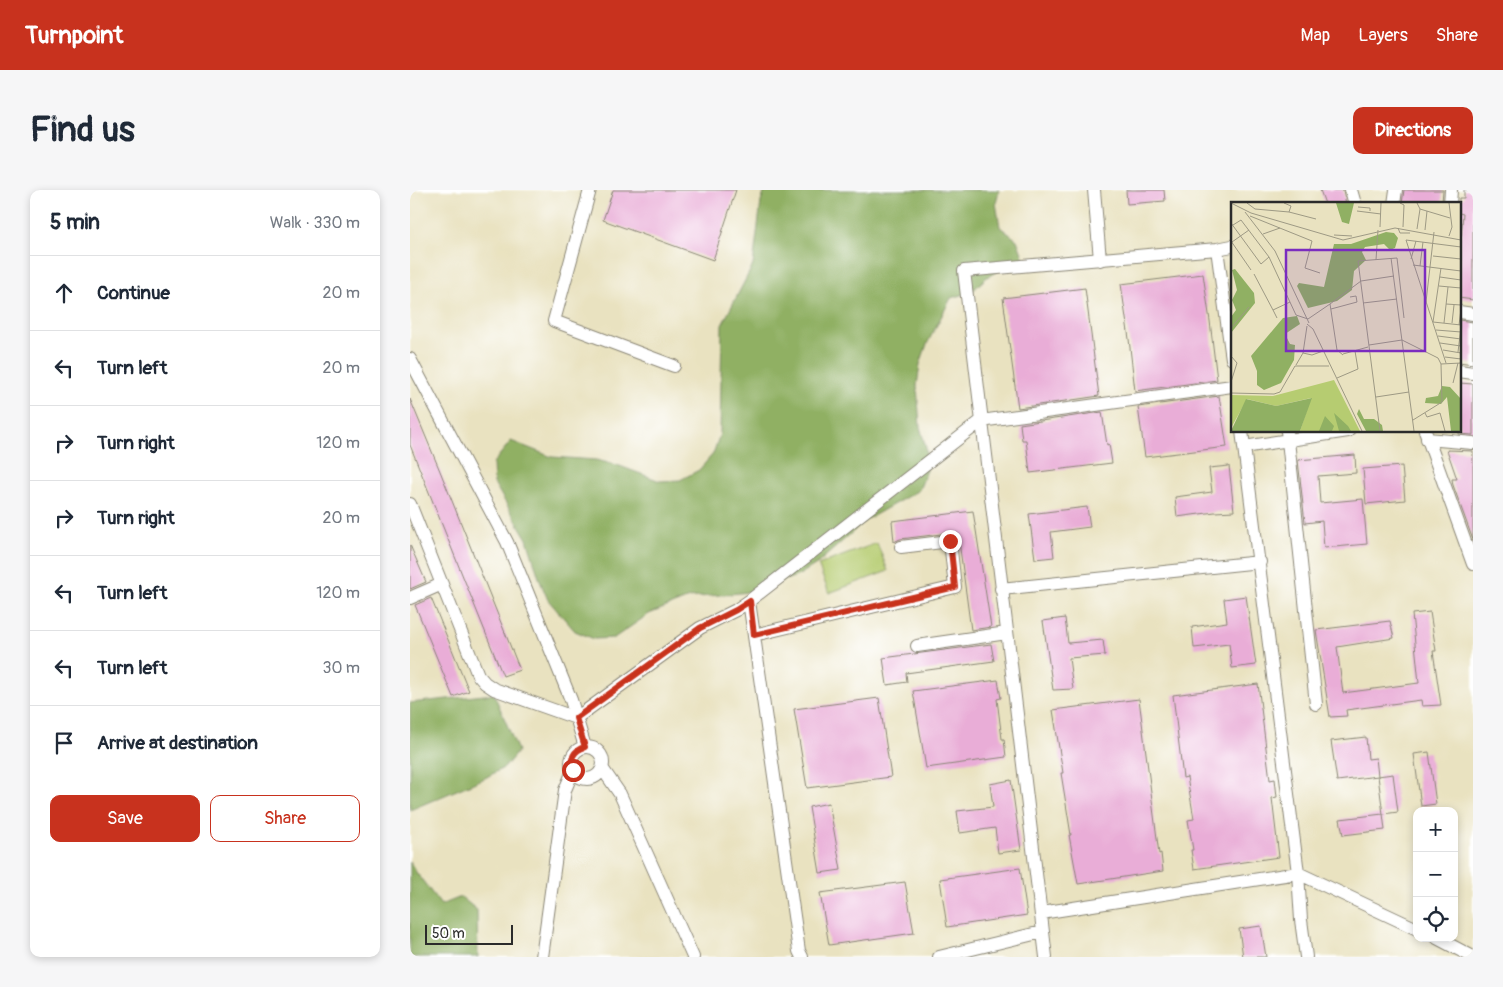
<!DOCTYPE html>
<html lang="en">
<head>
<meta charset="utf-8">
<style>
	body { margin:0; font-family:Pangolin,sans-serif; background:#f6f6f7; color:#1f2937 }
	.controls { position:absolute; right:15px; bottom:15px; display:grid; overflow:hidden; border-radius:10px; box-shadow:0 2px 8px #0003 }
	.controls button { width:45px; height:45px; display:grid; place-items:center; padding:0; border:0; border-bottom:1px solid #e0e1e3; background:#fff; color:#1f2937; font:25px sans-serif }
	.scale { position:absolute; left:15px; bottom:12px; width:88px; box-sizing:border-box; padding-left:5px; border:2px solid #2b2b2b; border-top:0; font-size:14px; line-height:18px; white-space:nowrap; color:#2b2b2b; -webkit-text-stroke:4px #fff; paint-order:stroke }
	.stop { position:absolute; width:15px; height:15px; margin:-11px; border:4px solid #c8321e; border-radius:50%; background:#fff }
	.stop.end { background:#c8321e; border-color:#fff; box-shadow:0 1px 5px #0008 }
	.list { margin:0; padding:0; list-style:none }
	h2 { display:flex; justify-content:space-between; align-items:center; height:65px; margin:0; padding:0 20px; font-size:21px }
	h2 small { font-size:16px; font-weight:400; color:#747a83 }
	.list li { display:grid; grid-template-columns:32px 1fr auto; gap:15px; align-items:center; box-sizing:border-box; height:75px; padding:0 20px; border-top:1px solid #e0e1e3 }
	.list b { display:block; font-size:19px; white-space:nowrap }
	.list em { font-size:16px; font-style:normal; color:#747a83 }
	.actions { display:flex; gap:10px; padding:15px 20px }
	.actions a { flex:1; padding:11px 0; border:1px solid #c8321e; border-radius:10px; text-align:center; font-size:18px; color:#c8321e }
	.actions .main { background:#c8321e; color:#fff }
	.icon { flex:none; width:28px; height:28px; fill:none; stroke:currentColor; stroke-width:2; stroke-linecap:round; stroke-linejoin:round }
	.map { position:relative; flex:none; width:1063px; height:767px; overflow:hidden; border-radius:10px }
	header { display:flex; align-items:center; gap:30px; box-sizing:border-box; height:70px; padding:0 25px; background:#c8321e; color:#fff }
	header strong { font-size:24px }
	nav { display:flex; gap:28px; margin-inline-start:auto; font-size:18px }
	.intro { display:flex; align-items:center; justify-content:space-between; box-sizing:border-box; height:120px; padding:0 30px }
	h1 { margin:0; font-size:35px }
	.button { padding:12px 22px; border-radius:10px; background:#c8321e; color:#fff; font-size:18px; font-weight:700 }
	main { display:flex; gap:30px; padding:0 30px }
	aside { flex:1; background:#fff; border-radius:10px; box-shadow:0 2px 8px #0003 }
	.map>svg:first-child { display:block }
	.green { fill:#b6cc71; stroke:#707c4e }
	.forest { fill:#90b063; stroke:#5e6e47 }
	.building { fill:#e9add7 }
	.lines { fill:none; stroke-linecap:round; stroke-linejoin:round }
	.minor-casing { stroke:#8a8676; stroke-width:14 }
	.minor { stroke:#fff; stroke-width:12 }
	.route { stroke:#c8321e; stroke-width:6 }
	.inset-road { fill:none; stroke:#9d9984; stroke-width:1 }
	.view { fill:#7b2cbf; fill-opacity:0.15; stroke:#7b2cbf; stroke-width:2.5 }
	.inset-edge { fill:none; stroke:#2b2b2b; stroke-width:2.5 }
</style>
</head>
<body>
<header>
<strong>Turnpoint</strong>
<nav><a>Map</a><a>Layers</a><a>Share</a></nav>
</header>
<div class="intro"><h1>Find us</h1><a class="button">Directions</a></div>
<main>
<aside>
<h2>5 min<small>Walk · 330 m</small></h2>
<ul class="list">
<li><svg class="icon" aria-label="ahead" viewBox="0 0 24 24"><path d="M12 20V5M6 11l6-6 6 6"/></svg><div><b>Continue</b></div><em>20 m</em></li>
<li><svg class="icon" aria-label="left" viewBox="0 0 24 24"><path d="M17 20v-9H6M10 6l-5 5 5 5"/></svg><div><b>Turn left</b></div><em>20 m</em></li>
<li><svg class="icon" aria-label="right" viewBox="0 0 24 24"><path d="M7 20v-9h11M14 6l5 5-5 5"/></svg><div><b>Turn right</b></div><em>120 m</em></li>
<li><svg class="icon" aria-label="right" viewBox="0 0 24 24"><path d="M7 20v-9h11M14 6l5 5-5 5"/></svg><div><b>Turn right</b></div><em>20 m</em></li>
<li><svg class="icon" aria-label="left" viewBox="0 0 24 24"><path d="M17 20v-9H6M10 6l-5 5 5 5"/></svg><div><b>Turn left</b></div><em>120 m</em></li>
<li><svg class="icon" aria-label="left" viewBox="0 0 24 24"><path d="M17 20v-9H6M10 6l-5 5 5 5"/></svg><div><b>Turn left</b></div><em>30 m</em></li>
<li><svg class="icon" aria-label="arrive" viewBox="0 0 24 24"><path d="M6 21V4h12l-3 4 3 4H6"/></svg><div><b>Arrive at destination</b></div></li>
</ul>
<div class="actions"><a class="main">Save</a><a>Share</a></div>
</aside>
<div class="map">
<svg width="1063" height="767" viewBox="0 0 1063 767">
	<rect width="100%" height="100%" fill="#fff"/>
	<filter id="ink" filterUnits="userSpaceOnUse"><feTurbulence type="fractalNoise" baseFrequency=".02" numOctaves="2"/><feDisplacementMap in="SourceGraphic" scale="10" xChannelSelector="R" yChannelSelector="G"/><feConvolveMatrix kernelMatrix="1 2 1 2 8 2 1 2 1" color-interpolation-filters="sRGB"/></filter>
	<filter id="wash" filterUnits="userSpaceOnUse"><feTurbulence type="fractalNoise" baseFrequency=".0096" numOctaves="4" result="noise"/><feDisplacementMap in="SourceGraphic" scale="20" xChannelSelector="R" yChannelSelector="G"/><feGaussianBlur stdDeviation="1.12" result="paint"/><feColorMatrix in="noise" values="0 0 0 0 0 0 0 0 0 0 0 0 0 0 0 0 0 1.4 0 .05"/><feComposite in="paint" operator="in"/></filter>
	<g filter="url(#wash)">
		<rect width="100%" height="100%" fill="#e9e2c0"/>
		<path class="green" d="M467 353 478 381 419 403 408 375Z"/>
		<path class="forest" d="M355 0H589L586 13 590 37 607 50 614 69 595 76 576 88 561 102 541 108 517 154 510 174 507 196 510 237 516 258 517 280 509 300 456 330 408 373 389 385 340 402 279 408 239 424 204 448 184 449 165 441 138 410 130 391 117 349 84 293 83 273 101 251 142 267 186 270 207 275 250 291 270 290 289 280 303 264 310 244 312 135 343 75 351 12Z
			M84 504 108 561 95 577 75 588 0 620V513Z
			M0 672 6 682 31 715 51 707 67 720 68 767H0Z"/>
		<g id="blocks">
			<path class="building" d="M203 0H326L303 70 193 30Z
				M716 0H754L755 11 717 14Z
				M910 0H933L936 14H915Z
				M994 0H1033L1032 12H1030V14H992Z
				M1054 0H1063V110L1049 108V45L1051 46 1053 24 1049 23V8H1054Z
				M793 84 800 131 807 190 725 201 719 149 711 94Z
				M675 98 689 206 608 218 593 108Z
				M1049 130 1063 132V174L1049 172Z
				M1049 193 1063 194V245L1049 244Z
				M809 206 817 257 735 267 728 217Z
				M0 209 30 281 110 480 93 486 0 255Z
				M692 222 697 255 699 254 702 273 620 283 616 250H612L610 234Z
				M1037 260 1063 261V350L1043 295 1042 289H1047Z
				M945 265 946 283 908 286 910 313 953 309 957 354 914 358 912 331 895 333 888 270Z
				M819 276 824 321 805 322 767 327 765 307 802 302 799 278Z
				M992 276 995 310 956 314 953 279Z
				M677 317 680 337 641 342 644 367 625 369 619 324Z
				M563 321 581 437 561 440 548 344 539 343 490 349 484 352 482 331Z
				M0 355 16 392 0 399Z
				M836 406 846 475 822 478 819 454 784 458 782 437 817 432 814 409Z
				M21 408 59 501 43 507 5 415Z
				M1020 422 1026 461H1023L1031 515 1012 516 1011 510 936 520 937 526 920 527 906 440 980 431 984 448 927 457 933 503 1009 493 1002 424Z
				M655 428 658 453 693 450 695 465 659 468 663 499 643 500 633 431Z
				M581 454 584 471 496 483 497 492 477 495 473 468Z
				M588 490 591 508 587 509 592 549H594L596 567 516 578 503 501Z
				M848 494 860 590 865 589 867 607 862 608 869 667 784 679 781 660H783L778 630 784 629 777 587 773 588 763 505Z
				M469 508 481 587 397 598 384 519Z
				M729 509 749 664 751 663 753 681 668 694 659 645H661L651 583H653L643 520Z
				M956 547 958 569 966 568 968 586 927 591 921 551Z
				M1019 562 1026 614 1011 616 1004 564Z
				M983 584 988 622 973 624 968 586Z
				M601 590 611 660 588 663 585 638 550 643 547 621 583 617 580 594Z
				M419 613 431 680 410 683 399 617Z
				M973 624 975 640 933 645 930 629Z
				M610 678 617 725 537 737 530 689Z
				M495 692 504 743 419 755 410 703Z
				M851 736 856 767H833L829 739Z"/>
		</g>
	</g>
	<g filter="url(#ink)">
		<use href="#blocks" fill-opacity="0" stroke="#8a8676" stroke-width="1"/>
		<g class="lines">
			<defs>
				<path id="minor" d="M180 0 144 131 264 176
					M684 0 690 70
					M941 0 945 14
					M984 14 986 0
					M1040 14 1041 0
					M807 59 822 169
					M1049 122 1063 124
					M0 169 97 352 161 510 175 557
					M1049 181 1063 183
					M832 241 888 683 891 730 896 767
					M877 241 906 514
					M1015 241 1063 374
					M1017 249 1063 253
					M834 257 938 241
					M0 314 68 485 75 493 84 499 166 528 290 438 326 420 339 411 389 761 392 767
					M591 399 850 372
					M0 408 32 394
					M339 411 571 231 822 196
					M344 445 545 397 540 351 491 357
					M507 456 597 443
					M161 573a16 16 0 1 1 32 0a16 16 0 1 1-32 0Z
					M192 578 210 604 283 767
					M631 723 888 683 1007 739
					M1027 748 1063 767
					M132 767 155 600 163 581
					M529 767 632 742
					M636 767 554 81 807 59 822 56"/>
			</defs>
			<use href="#minor" class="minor-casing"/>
			<use href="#minor" class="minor"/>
		</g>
	</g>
	<g class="lines" filter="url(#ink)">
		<path class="route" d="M163 580C159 569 164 560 175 557L166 528 290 438 326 420 340 411 344 445 545 397 540 351"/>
	</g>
	<g transform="translate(821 12)">
		<rect width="230" height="230" fill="#e9e2c0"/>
		<path d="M103 178 129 229H69L80 196 45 204 16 197 0 226V193L42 194Z" fill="#b6cc71"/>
		<path d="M105 1H123L118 22 111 20ZM155 30 163 31 167 36 164 46 159 48 153 42 134 45 131 50 135 58 123 69 121 88 106 99 77 106 66 84 68 81 93 85 103 42H120ZM4 67 23 91 24 101 0 131V115L5 108 1 98 6 88 1 68ZM66 114 69 122 54 132 59 142 64 143 63 158 50 181 33 188 26 183V169L20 154 52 116ZM211 184 219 185 230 197V229H220L216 195 210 202 194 201 195 196 207 194ZM81 196 69 229H0L15 197 45 204ZM128 207 133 217H143L151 223 152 229H135L126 212ZM103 211 117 224 120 229H108ZM94 214 103 224 101 229H88Z" fill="#90b063"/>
		<path class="inset-road" d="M0 1 20 11 112 38 164 26 230 38M16 1 24 7 58 10 60 4 53 1M169 1 173 3 172 25M186 1 189 7 219 16M218 1 221 25 218 34M127 5 139 6V9M126 9 150 12M14 10 44 49 78 121M58 10 85 17M19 14 81 39 74 66 89 71M0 21 30 62 38 55M2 23 10 18 38 55 65 113 77 117 99 102 106 148 112 153M149 25 150 1M167 26 169 31H179M186 27 189 7M194 28 196 9M32 32 49 26M103 33 121 34M0 39 20 68M1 40 18 28M202 54 230 57M160 56 183 229M180 57 185 39M145 58 147 28M182 63 230 69M189 64 192 40M23 72 42 108M209 75 230 78M208 84 230 86M195 100 203 30M132 101 166 97M99 102 130 79 163 74M215 102 230 103M100 107 126 100 125 94 119 95M46 116 42 108 59 100M202 120 210 66M202 120 230 123M213 121 217 85M221 121 223 103M76 122 82 127 131 229M228 123 230 107M0 126 18 105M205 128 230 130M207 134 230 137M209 141 230 144M138 143 171 138 207 156 210 162 230 161M212 148 230 151M227 150 230 125M72 151 81 153 92 149M112 152 137 145M0 154 6 161 0 180M214 155 230 157M215 161 175 38 230 45M65 163 72 151 76 124M106 176 127 167 124 149M222 181 227 161M0 191 43 192 49 190 64 164H98M145 195 178 190M194 211 196 215 209 211 214 229M182 218 211 200 210 162M149 229 127 59 166 56 173 116"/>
		<path class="view" d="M55 48H194V149H55Z"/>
		<rect width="230" height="230" class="inset-edge"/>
	</g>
</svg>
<div class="controls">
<button>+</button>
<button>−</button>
<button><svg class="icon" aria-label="locate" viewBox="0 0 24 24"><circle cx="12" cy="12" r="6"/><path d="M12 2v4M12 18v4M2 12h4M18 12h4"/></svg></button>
</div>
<div class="scale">50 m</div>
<div class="stop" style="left:163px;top:580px"></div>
<div class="stop end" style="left:540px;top:351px"></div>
</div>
</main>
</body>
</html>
